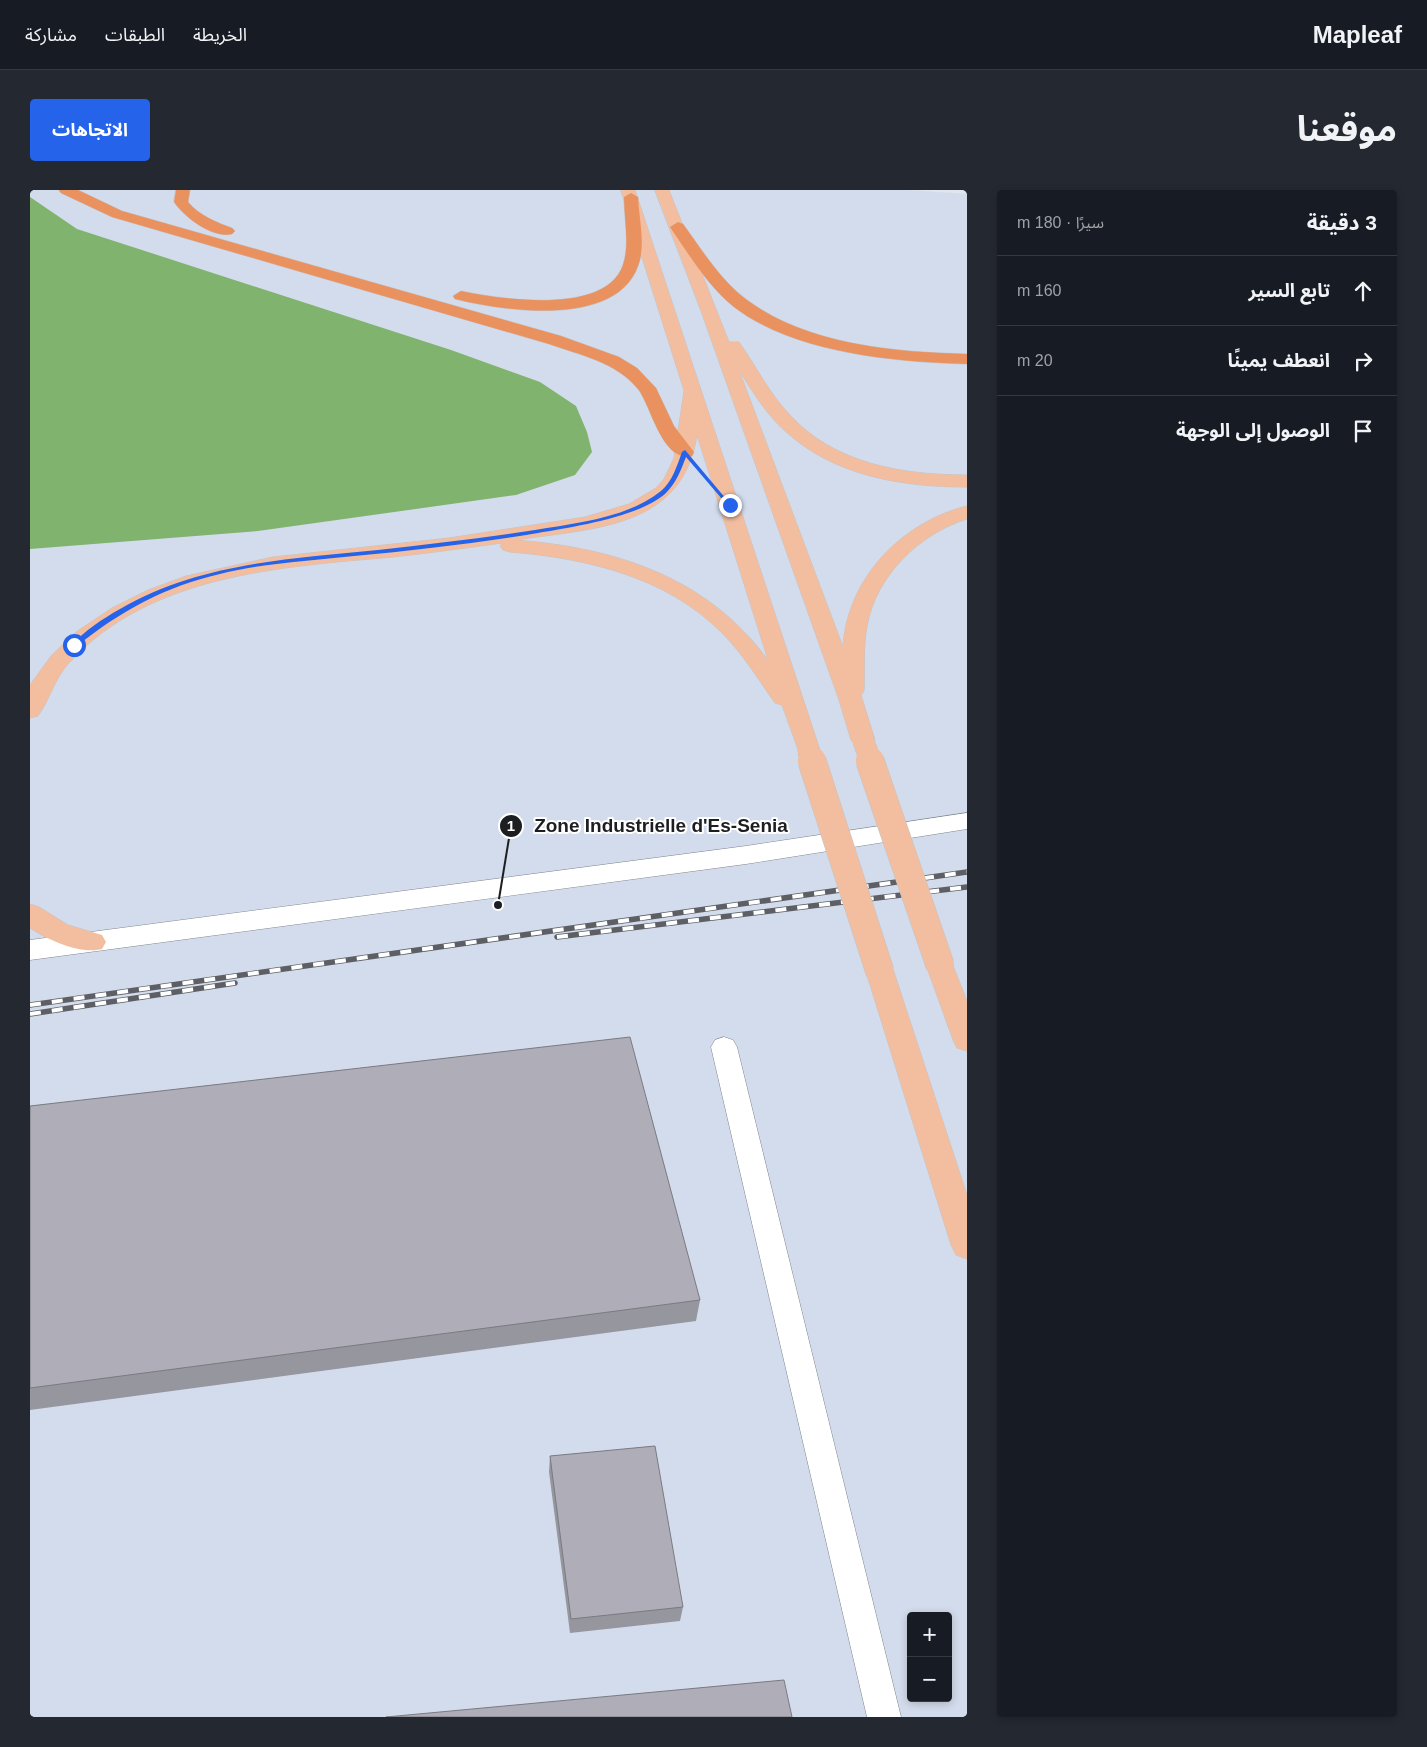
<!DOCTYPE html>
<html lang="ar">
<head>
<meta charset="utf-8">
<style>
	body { margin:0; font-family:Arial,"Noto Sans Arabic",sans-serif; background:#242831; color:#f1f3f6; direction:rtl }
	.controls { position:absolute; right:15px; bottom:15px; display:grid; overflow:hidden; border-radius:5px; box-shadow:0 2px 8px #0003 }
	.controls button { width:45px; height:45px; display:grid; place-items:center; padding:0; border:0; border-bottom:1px solid #363941; background:#171b24; color:#f1f3f6; font:25px sans-serif }
	.stop { position:absolute; width:15px; height:15px; margin:-11px; border:4px solid #2563eb; border-radius:50%; background:#fff }
	.stop.end { background:#2563eb; border-color:#fff; box-shadow:0 1px 5px #0008 }
	.list { margin:0; padding:0; list-style:none }
	h2 { display:flex; justify-content:space-between; align-items:center; height:65px; margin:0; padding:0 20px; font-size:21px }
	h2 small { font-size:16px; font-weight:400; color:#9ea1a6 }
	.list li { display:grid; grid-template-columns:32px 1fr auto; gap:15px; align-items:center; box-sizing:border-box; height:70px; padding:0 20px; border-top:1px solid #363941 }
	.list b { display:block; font-size:19px; white-space:nowrap }
	.list em { font-size:16px; font-style:normal; color:#9ea1a6 }
	.icon { flex:none; width:28px; height:28px; fill:none; stroke:currentColor; stroke-width:2; stroke-linecap:round; stroke-linejoin:round }
	.map { position:relative; flex:none; width:937px; height:1527px; overflow:hidden; direction:ltr; border-radius:5px }
	header { display:flex; align-items:center; gap:30px; box-sizing:border-box; height:70px; padding:0 25px; background:#171b24; border-bottom:1px solid #363941 }
	header strong { font-size:24px }
	nav { display:flex; gap:28px; margin-inline-start:auto; font-size:18px }
	.intro { display:flex; align-items:center; justify-content:space-between; box-sizing:border-box; height:120px; padding:0 30px }
	h1 { margin:0; font-size:35px }
	.button { padding:12px 22px; border-radius:5px; background:#2563eb; color:#fff; font-size:18px; font-weight:700 }
	main { display:flex; gap:30px; padding:0 30px }
	aside { flex:1; background:#171b24; border-radius:5px; box-shadow:0 2px 8px #0003 }
	.map>svg:first-child { display:block }
	.built { fill:#d3dcec; fill-rule:evenodd }
	.forest { fill:#80b36e }
	.lines { fill:none; stroke-linecap:round; stroke-linejoin:round }
	.service-casing { stroke:#7f848c; stroke-width:1 }
	.tertiary-casing { stroke:#7f848c; stroke-width:1 }
	.primary-casing { stroke:#c4c4c6; stroke-width:1 }
	.motorway-casing { stroke:#c4c4c6; stroke-width:1 }
	.service { fill:#fff; fill-rule:evenodd }
	.tertiary { fill:#fff; fill-rule:evenodd }
	.primary { fill:#f2be9f; fill-rule:evenodd }
	.motorway { fill:#e9925f; fill-rule:evenodd }
	.rail-casing { stroke:#5d5f64; stroke-width:5.5 }
	.rail { stroke:#fff; stroke-width:4; stroke-dasharray:11; stroke-linecap:butt }
	.primary-bridge-far1-casing { stroke:#c4c4c6; stroke-width:22; stroke-linecap:butt }
	.primary-bridge-casing { stroke:#c4c4c6; stroke-width:29; stroke-linecap:butt }
	.primary-bridge-far1 { stroke:#f2be9f; stroke-width:21 }
	.primary-bridge { stroke:#f2be9f; stroke-width:28 }
	.wall { fill:#96969e }
	.building { fill:#afaeb8; stroke:#7a7a81 }
	.route { fill:#2563eb }
	.leader { fill:none; stroke:#1d1e22; stroke-width:2 }
	.callout-dot { fill:#1d1e22; stroke:#fff; stroke-width:2 }
	.mark-label { font-size:15px; text-anchor:middle; font-weight:bold; fill:#fff }
	.callout-label { font-size:19px; text-anchor:middle; font-weight:bold; fill:#1d1e22; stroke:#fff; stroke-width:4; stroke-linejoin:round; paint-order:stroke }
</style>
</head>
<body>
<header>
<strong>Mapleaf</strong>
<nav><a>الخريطة</a><a>الطبقات</a><a>مشاركة</a></nav>
</header>
<div class="intro"><h1>موقعنا</h1><a class="button">الاتجاهات</a></div>
<main>
<aside>
<h2>3 دقيقة<small>سيرًا · 180 m</small></h2>
<ul class="list">
<li><svg class="icon" aria-label="ahead" viewBox="0 0 24 24"><path d="M12 20V5M6 11l6-6 6 6"/></svg><div><b>تابع السير</b></div><em>160 m</em></li>
<li><svg class="icon" aria-label="right" viewBox="0 0 24 24"><path d="M7 20v-9h11M14 6l5 5-5 5"/></svg><div><b>انعطف يمينًا</b></div><em>20 m</em></li>
<li><svg class="icon" aria-label="arrive" viewBox="0 0 24 24"><path d="M6 21V4h12l-3 4 3 4H6"/></svg><div><b>الوصول إلى الوجهة</b></div></li>
</ul>
</aside>
<div class="map">
<svg width="937" height="1527" viewBox="0 0 937 1527">
	<rect width="100%" height="100%" fill="#e0e5ee"/>
	<path class="built" d="M0 0H878L937 4V1527H0ZM881 1426H918V1508H881Z"/>
	<path class="forest" d="M0 7 47 39 421 160 510 192 546 216 557 242 562 262 545 285 486 305 228 341 0 359Z"/>
	<g class="lines">
		<defs>
			<path id="service" d="M694 847 703 850 707 857 871 1527H837L681 857 685 850Z"/>
			<path id="tertiary" d="M937 623V639L716 674 0 770V750L716 656Z"/>
			<path id="primary" d="M591 0H605L790 560 786 565 778 568 770 565 752 515 745 513C728 489 713 464 692 443 637 387 556 368 480 362L473 360 470 356 472 353C436 358 399 363 363 367 251 377 119 384 38 474 24 490 20 509 8 526L0 528V495L21 466 46 442 82 418 118 400 156 386 243 367 419 348 555 327 599 314 626 298 634 289 644 268 654 201ZM667 245 738 470C677 387 586 358 486 350 563 338 653 339 667 245Z
				M625 0H639L699 152H709C726 176 739 203 759 224 804 274 873 285 937 285V297C872 297 804 286 755 241 736 224 722 201 709 180L813 457C817 388 872 332 937 316V329C889 344 846 386 837 436 833 457 835 479 834 501L831 505 845 550 841 555 833 558 825 555 821 550 809 510 671 121Z
				M0 714 9 717 38 735 72 745 76 752 72 759C51 765 18 750 0 738Z
				M910 765 920 768 937 811V861L927 858 923 850 896 775 900 768Z
				M850 772 860 775 864 782 937 1005V1069L926 1065 921 1055 836 782 840 775Z"/>
			<path id="motorway" d="M29 0H48L92 21 531 146 589 167 607 178 626 198 644 236 664 262 662 266C632 273 621 215 608 199 586 172 550 165 519 154L82 27 31 3Z
				M146 0H160L158 12C170 26 186 32 202 38L205 41 202 44C183 49 154 27 144 12Z
				M601 3 608 7C609 29 616 55 608 76 586 138 473 121 425 109L423 106 431 101C470 109 575 126 593 75 600 54 594 29 594 7Z
				M648 32 653 34C672 60 691 91 717 110 778 155 864 162 937 164V174C864 172 764 163 704 117 678 96 659 65 640 37Z"/>
		</defs>
		<use href="#service" class="service-casing"/>
		<use href="#tertiary" class="tertiary-casing"/>
		<use href="#primary" class="primary-casing"/>
		<use href="#motorway" class="motorway-casing"/>
		<use href="#service" class="service"/>
		<use href="#tertiary" class="tertiary"/>
		<use href="#primary" class="primary"/>
		<use href="#motorway" class="motorway"/>
		<defs>
			<path id="rail" d="M527 747 937 697
				M0 815 937 682
				M0 824 205 793"/>
		</defs>
		<use href="#rail" class="rail-casing"/>
		<use href="#rail" class="rail"/>
		<defs>
			<path id="primary-bridge-far1" d="M833 550 841 572
				M778 560 782 572"/>
			<path id="primary-bridge" d="M782 571 850 782
				M840 571 910 775"/>
		</defs>
		<use href="#primary-bridge-far1" class="primary-bridge-far1-casing"/>
		<use href="#primary-bridge" class="primary-bridge-casing"/>
		<use href="#primary-bridge-far1" class="primary-bridge-far1"/>
		<use href="#primary-bridge" class="primary-bridge"/>
	</g>
	<path class="wall" d="M0 916 670 1110 666 1131 0 1220Z
		M520 1266 653 1417 650 1431 540 1443 519 1282Z"/>
	<path class="building" d="M600 847 670 1110 0 1198V916Z
		M625 1256 653 1417 541 1429 520 1266Z
		M754 1490 762 1527H356Z"/>
	<path class="route" d="M655 260 702 316H698L656 267C651 280 646 293 636 303 610 327 542 337 508 343 447 353 386 360 324 366 279 371 234 373 190 384 136 396 89 422 47 456L41 455C55 441 72 429 90 419 169 373 259 369 348 360 401 354 453 348 505 340 547 333 597 328 631 301 642 292 647 276 652 262Z"/>
	<path class="leader" d="M468 715L481 636"/>
	<g class="callout-dot">
		<circle cx="468" cy="715" r="5"/>
		<circle cx="481" cy="636" r="12"/>
	</g>
	<g class="mark-label">
		<text x="481" y="641">1</text>
	</g>
	<g class="callout-label">
		<text x="631" y="642">Zone Industrielle d'Es-Senia</text>
	</g>
</svg>
<div class="controls">
<button>+</button>
<button>−</button>
</div>
<div class="stop" style="left:44px;top:455px"></div>
<div class="stop end" style="left:700px;top:315px"></div>
</div>
</main>
</body>
</html>
